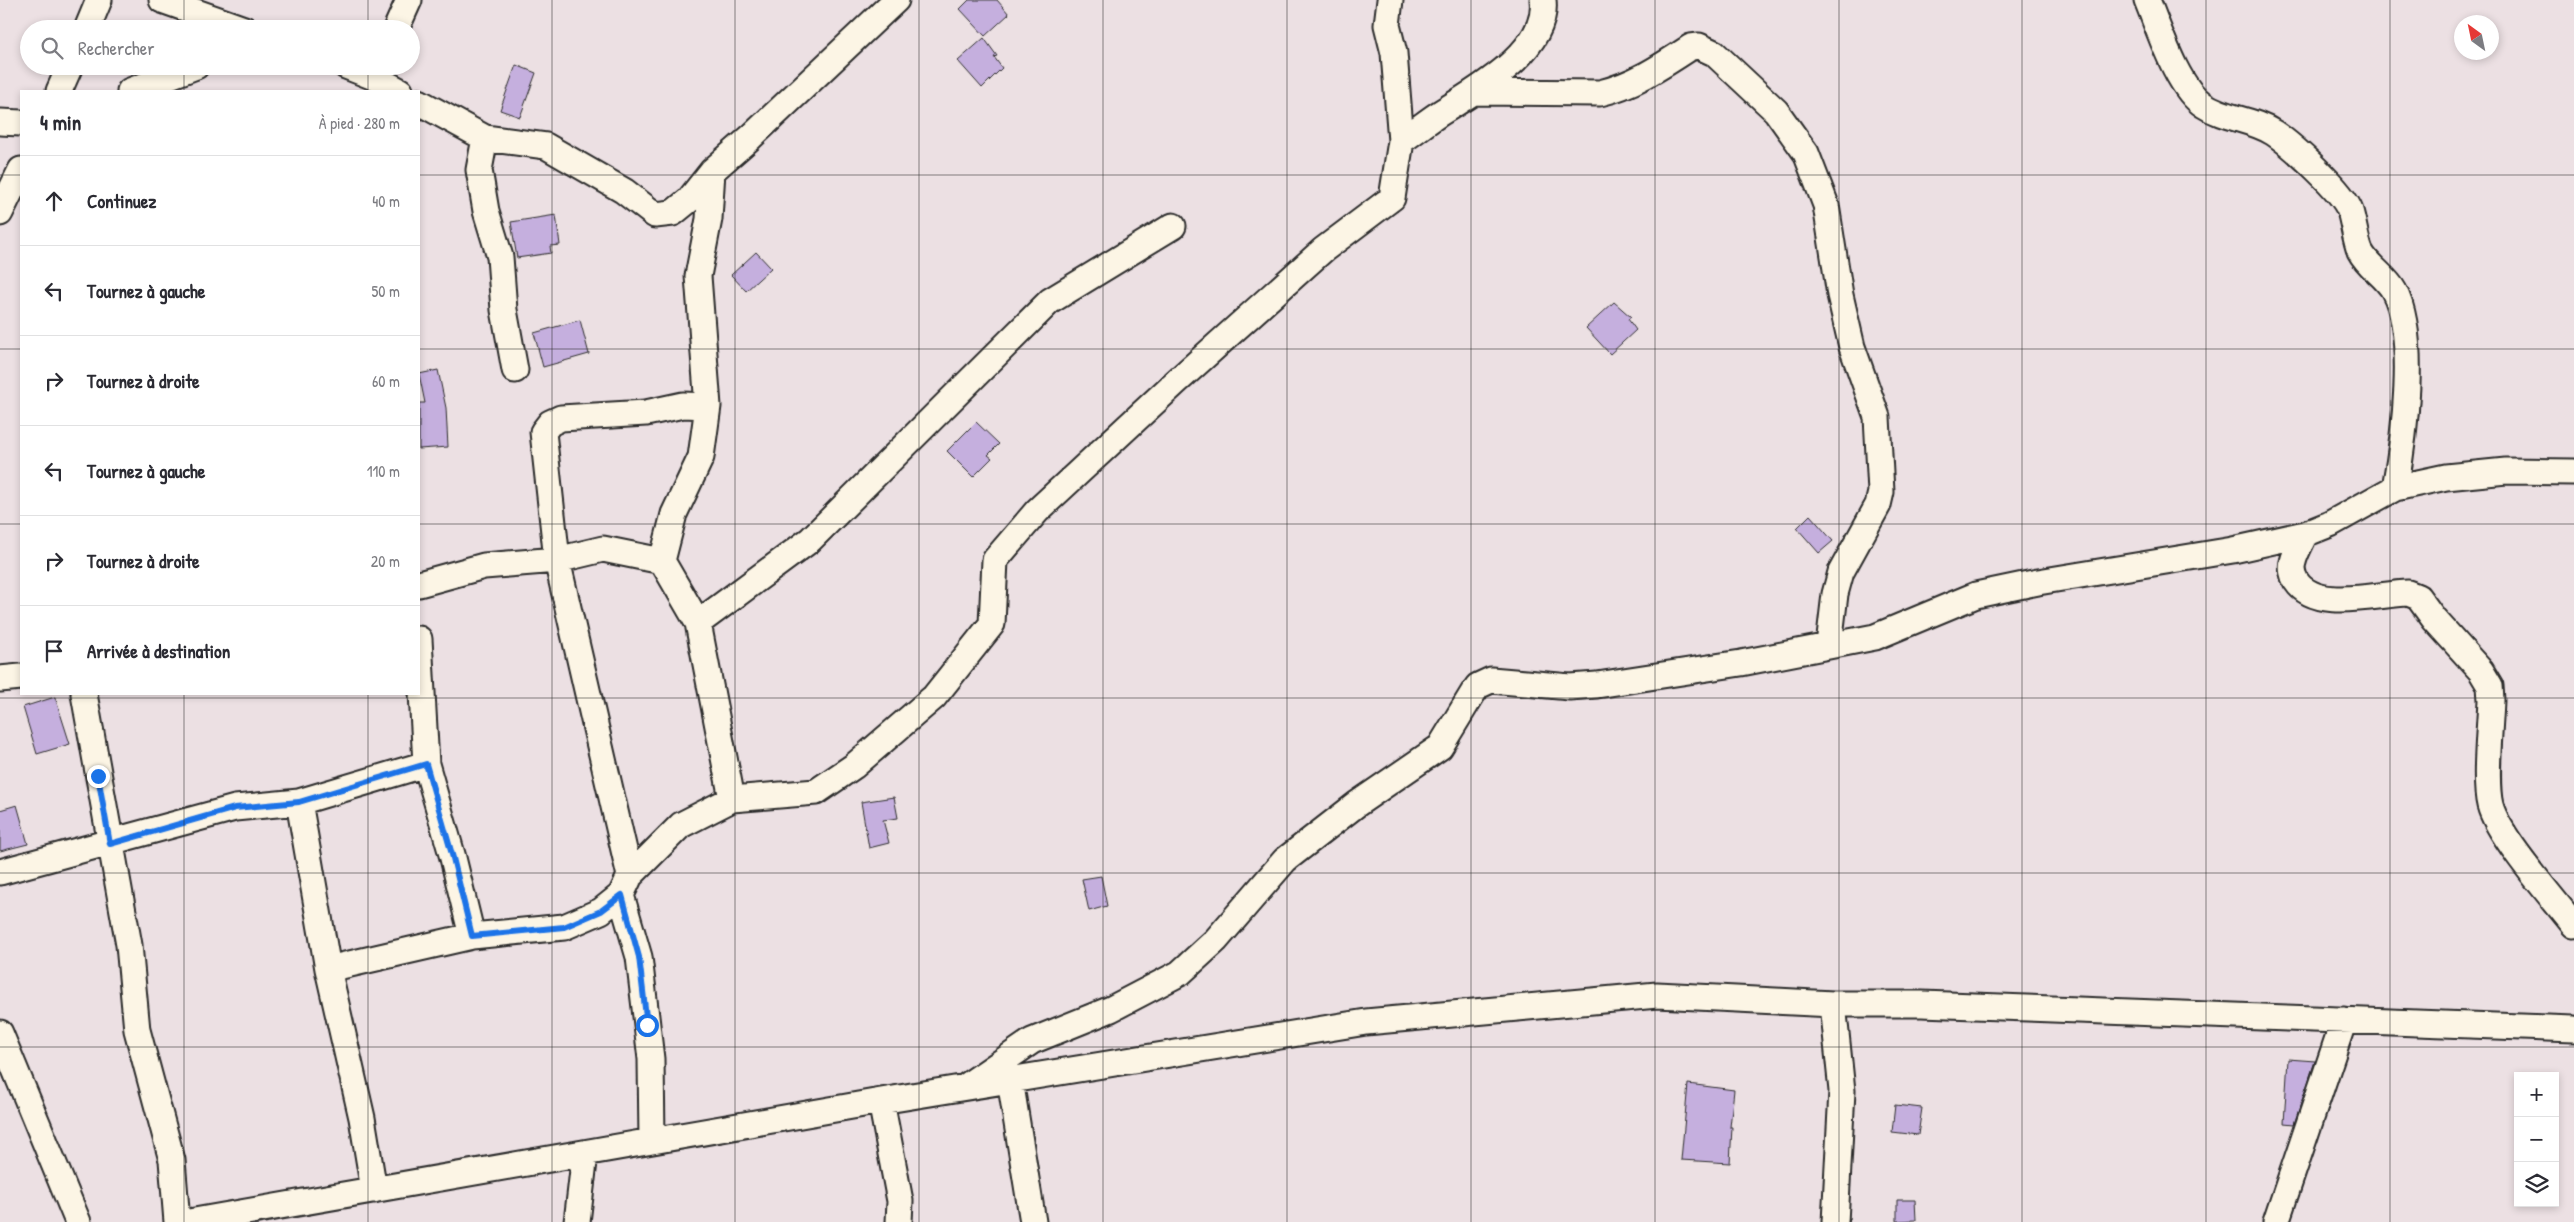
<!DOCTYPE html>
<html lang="fr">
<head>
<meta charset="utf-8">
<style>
	body { margin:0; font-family:"Patrick Hand",sans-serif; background:#f7f7f7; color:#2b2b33 }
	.controls { position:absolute; right:15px; bottom:15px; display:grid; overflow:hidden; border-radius:0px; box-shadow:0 2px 8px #0003 }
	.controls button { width:45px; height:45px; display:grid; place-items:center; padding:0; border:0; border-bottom:1px solid #e1e1e2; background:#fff; color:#2b2b33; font:25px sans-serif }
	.compass { position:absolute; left:2454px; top:15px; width:45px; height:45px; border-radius:50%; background:#fff; box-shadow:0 2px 8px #0003; rotate:327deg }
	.stop { position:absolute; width:15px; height:15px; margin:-11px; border:4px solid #1a73e8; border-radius:50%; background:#fff }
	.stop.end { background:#1a73e8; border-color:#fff; box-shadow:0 1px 5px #0008 }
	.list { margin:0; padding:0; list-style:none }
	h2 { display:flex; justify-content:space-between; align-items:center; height:65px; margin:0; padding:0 20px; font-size:21px }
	h2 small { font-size:16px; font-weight:400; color:#7c7c81 }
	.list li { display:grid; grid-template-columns:32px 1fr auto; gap:15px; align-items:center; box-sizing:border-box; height:90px; padding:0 20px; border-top:1px solid #e1e1e2 }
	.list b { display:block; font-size:19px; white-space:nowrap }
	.list em { font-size:16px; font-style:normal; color:#7c7c81 }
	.icon { flex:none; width:28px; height:28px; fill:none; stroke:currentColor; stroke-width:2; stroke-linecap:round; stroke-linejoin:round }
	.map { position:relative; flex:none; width:2574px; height:1222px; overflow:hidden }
	.search { position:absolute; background:#fff; box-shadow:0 2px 8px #0003; left:20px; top:20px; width:400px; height:55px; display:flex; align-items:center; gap:12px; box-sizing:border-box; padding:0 18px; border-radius:28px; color:#7c7c81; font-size:19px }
	.panel { position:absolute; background:#fff; box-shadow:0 2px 8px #0003; left:20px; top:90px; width:400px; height:605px; border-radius:0px }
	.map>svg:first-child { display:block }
	.building { fill:#c5afde; stroke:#2b2b2b }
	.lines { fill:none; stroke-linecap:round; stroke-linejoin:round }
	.minor-casing { stroke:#2b2b2b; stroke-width:29 }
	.minor { stroke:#fcf5e5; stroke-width:25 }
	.route { stroke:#1a73e8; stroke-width:6 }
	.grid { fill:none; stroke:#2b2b2b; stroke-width:1; stroke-opacity:0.55 }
</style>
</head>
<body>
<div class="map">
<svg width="2574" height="1222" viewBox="0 0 2574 1222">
	<rect width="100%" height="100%" fill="#ece0e3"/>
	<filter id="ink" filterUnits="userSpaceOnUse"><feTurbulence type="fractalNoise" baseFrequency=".02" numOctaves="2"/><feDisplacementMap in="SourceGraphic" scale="10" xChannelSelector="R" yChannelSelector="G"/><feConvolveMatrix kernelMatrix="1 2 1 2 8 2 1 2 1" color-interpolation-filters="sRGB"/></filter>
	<g filter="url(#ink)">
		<path class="building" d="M969 0H997L1009 14 985 36 960 9Z
			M984 38 997 56 994 57 1002 68 982 88 958 61Z
			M516 65 536 73 520 117 500 110Z
			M556 215 560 245 550 246 551 253 517 258 511 222Z
			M756 252 771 268 746 291 731 275Z
			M1614 302 1631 317 1628 319 1636 330 1610 354 1586 328Z
			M580 320 589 354 543 367 534 333Z
			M438 370 446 408 448 447 419 449V403H425L419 374Z
			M976 422 999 444 988 455 992 458 973 477 947 451Z
			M1810 515 1833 541 1819 553 1797 528Z
			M55 697 70 744 37 754 23 707Z
			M894 797 898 818 883 820 889 843 869 848 861 802Z
			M17 805 28 844 0 851V810Z
			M1101 876 1107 906 1089 911 1082 879Z
			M2288 1059 2315 1061 2294 1124 2284 1123Z
			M1688 1084 1734 1090 1730 1127H1732L1730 1163 1681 1160Z
			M1895 1105 1922 1108 1918 1135 1892 1132Z
			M1897 1200H1915L1916 1220 1897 1221Z"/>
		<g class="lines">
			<defs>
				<path id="minor" d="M162 0 244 29
					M2147 0C2159 29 2177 88 2204 105 2225 119 2253 119 2274 133 2292 145 2343 191 2350 211 2354 224 2355 238 2360 251 2368 267 2386 276 2394 291 2418 336 2404 439 2395 488
					M87 29 99 0
					M396 29 409 0
					M346 66 374 77 400 91
					M59 91 70 66
					M130 91 196 66
					M1475 92 1600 93C1634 85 1662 66 1691 47L1699 46 1714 53 1776 111 1806 153 1826 205 1840 295 1852 347 1877 417 1881 492 1878 505 1841 572 1835 594 1829 645
					M419 102 485 138
					M0 122 21 123
					M1401 141C1416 131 1430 119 1445 110 1480 88 1549 49 1543 0
					M0 213 21 170
					M515 370 504 310 500 257 486 211 479 170 485 138 546 146 624 191 655 215 673 213 689 200 712 171 751 137 896 0
					M2305 534C2301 543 2295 553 2293 562 2291 568 2293 576 2296 581 2316 612 2376 594 2408 593L2418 597 2434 619 2481 671 2490 686 2491 700C2490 727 2484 781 2490 805 2498 836 2552 897 2574 925
					M662 561 698 623 732 799
					M419 584 484 566 557 560 603 549 662 561 674 514 701 457 708 406 698 276 709 219 712 171
					M698 623 810 540 1050 301 1173 226
					M419 639 426 764 453 858 472 936
					M0 679 21 677
					M84 694 129 945 137 1030 172 1160 177 1222
					M299 802 328 969
					M0 872 235 808 299 802 426 764
					M630 876 681 825 732 799 816 792 854 766 934 697 992 624 995 560 1037 511 1176 382 1323 250 1392 198 1401 141 1394 53 1387 25 1390 0
					M621 895 639 957 651 1059 652 1141
					M1833 1004 1842 1091 1835 1222
					M0 1033 78 1222
					M1010 1080 1033 1222
					M968 1085 1032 1041 1111 1009 1180 973 1216 940 1285 860 1357 804 1440 747 1473 693 1478 686 1491 680 1570 687 1597 685 1741 663 1875 637 1976 595 2038 582 2233 550 2305 534 2330 524 2395 488 2446 477 2506 471 2574 472
					M881 1101 900 1201 899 1222
					M374 1190 362 1118 328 969 472 936 564 927 601 911 621 895 630 876 557 560 543 432 550 423 561 418 646 413 683 405 708 406
					M189 1222 881 1101 1366 1022 1657 995 1833 1004H1922L2574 1029
					M577 1222 585 1153
					M2276 1222 2344 1020"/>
			</defs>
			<use href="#minor" class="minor-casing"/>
			<use href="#minor" class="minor"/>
		</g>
	</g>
	<g class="lines" filter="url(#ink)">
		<path class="route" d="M98 776 110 844 235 808 299 802 426 764 453 858 472 936 564 927 601 911 622 895 639 957 647 1025"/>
	</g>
	<path class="grid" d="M184 0V29M368 0V29M552 0V1222M735 0V1222M919 0V1222M1103 0V1222M1287 0V1222M1471 0V1222M1655 0V1222M1839 0V1222M2022 0V1222M2206 0V1222M2390 0V1222M184 66V91M368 66V91M0 175H21M419 175H2574M0 349H21M419 349H2574M0 524H21M419 524H2574M184 694V1222M368 694V1222M0 698H2574M0 873H2574M0 1047H2574"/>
</svg>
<div class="controls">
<button>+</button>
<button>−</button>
<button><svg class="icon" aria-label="layers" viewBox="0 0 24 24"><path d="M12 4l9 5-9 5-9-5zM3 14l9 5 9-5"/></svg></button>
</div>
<svg class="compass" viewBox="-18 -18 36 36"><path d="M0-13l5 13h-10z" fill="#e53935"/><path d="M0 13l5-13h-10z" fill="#7c7c81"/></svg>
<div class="stop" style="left:647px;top:1025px"></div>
<div class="stop end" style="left:98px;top:776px"></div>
<div class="search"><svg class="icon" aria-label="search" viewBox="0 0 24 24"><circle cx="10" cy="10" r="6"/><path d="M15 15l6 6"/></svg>Rechercher</div>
<section class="panel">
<h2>4 min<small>À pied · 280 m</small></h2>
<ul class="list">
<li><svg class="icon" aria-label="ahead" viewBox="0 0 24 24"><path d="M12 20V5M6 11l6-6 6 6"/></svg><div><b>Continuez</b></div><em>40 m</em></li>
<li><svg class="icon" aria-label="left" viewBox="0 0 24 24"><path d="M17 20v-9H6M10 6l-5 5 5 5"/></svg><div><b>Tournez à gauche</b></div><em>50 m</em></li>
<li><svg class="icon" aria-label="right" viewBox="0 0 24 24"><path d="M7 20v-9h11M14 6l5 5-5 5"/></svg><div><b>Tournez à droite</b></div><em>60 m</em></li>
<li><svg class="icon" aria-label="left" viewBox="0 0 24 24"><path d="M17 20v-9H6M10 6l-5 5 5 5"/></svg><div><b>Tournez à gauche</b></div><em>110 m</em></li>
<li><svg class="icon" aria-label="right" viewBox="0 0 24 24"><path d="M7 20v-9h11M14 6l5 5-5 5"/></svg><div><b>Tournez à droite</b></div><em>20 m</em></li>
<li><svg class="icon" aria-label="arrive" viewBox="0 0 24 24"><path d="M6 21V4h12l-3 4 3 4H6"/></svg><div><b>Arrivée à destination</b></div></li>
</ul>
</section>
</div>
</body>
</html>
